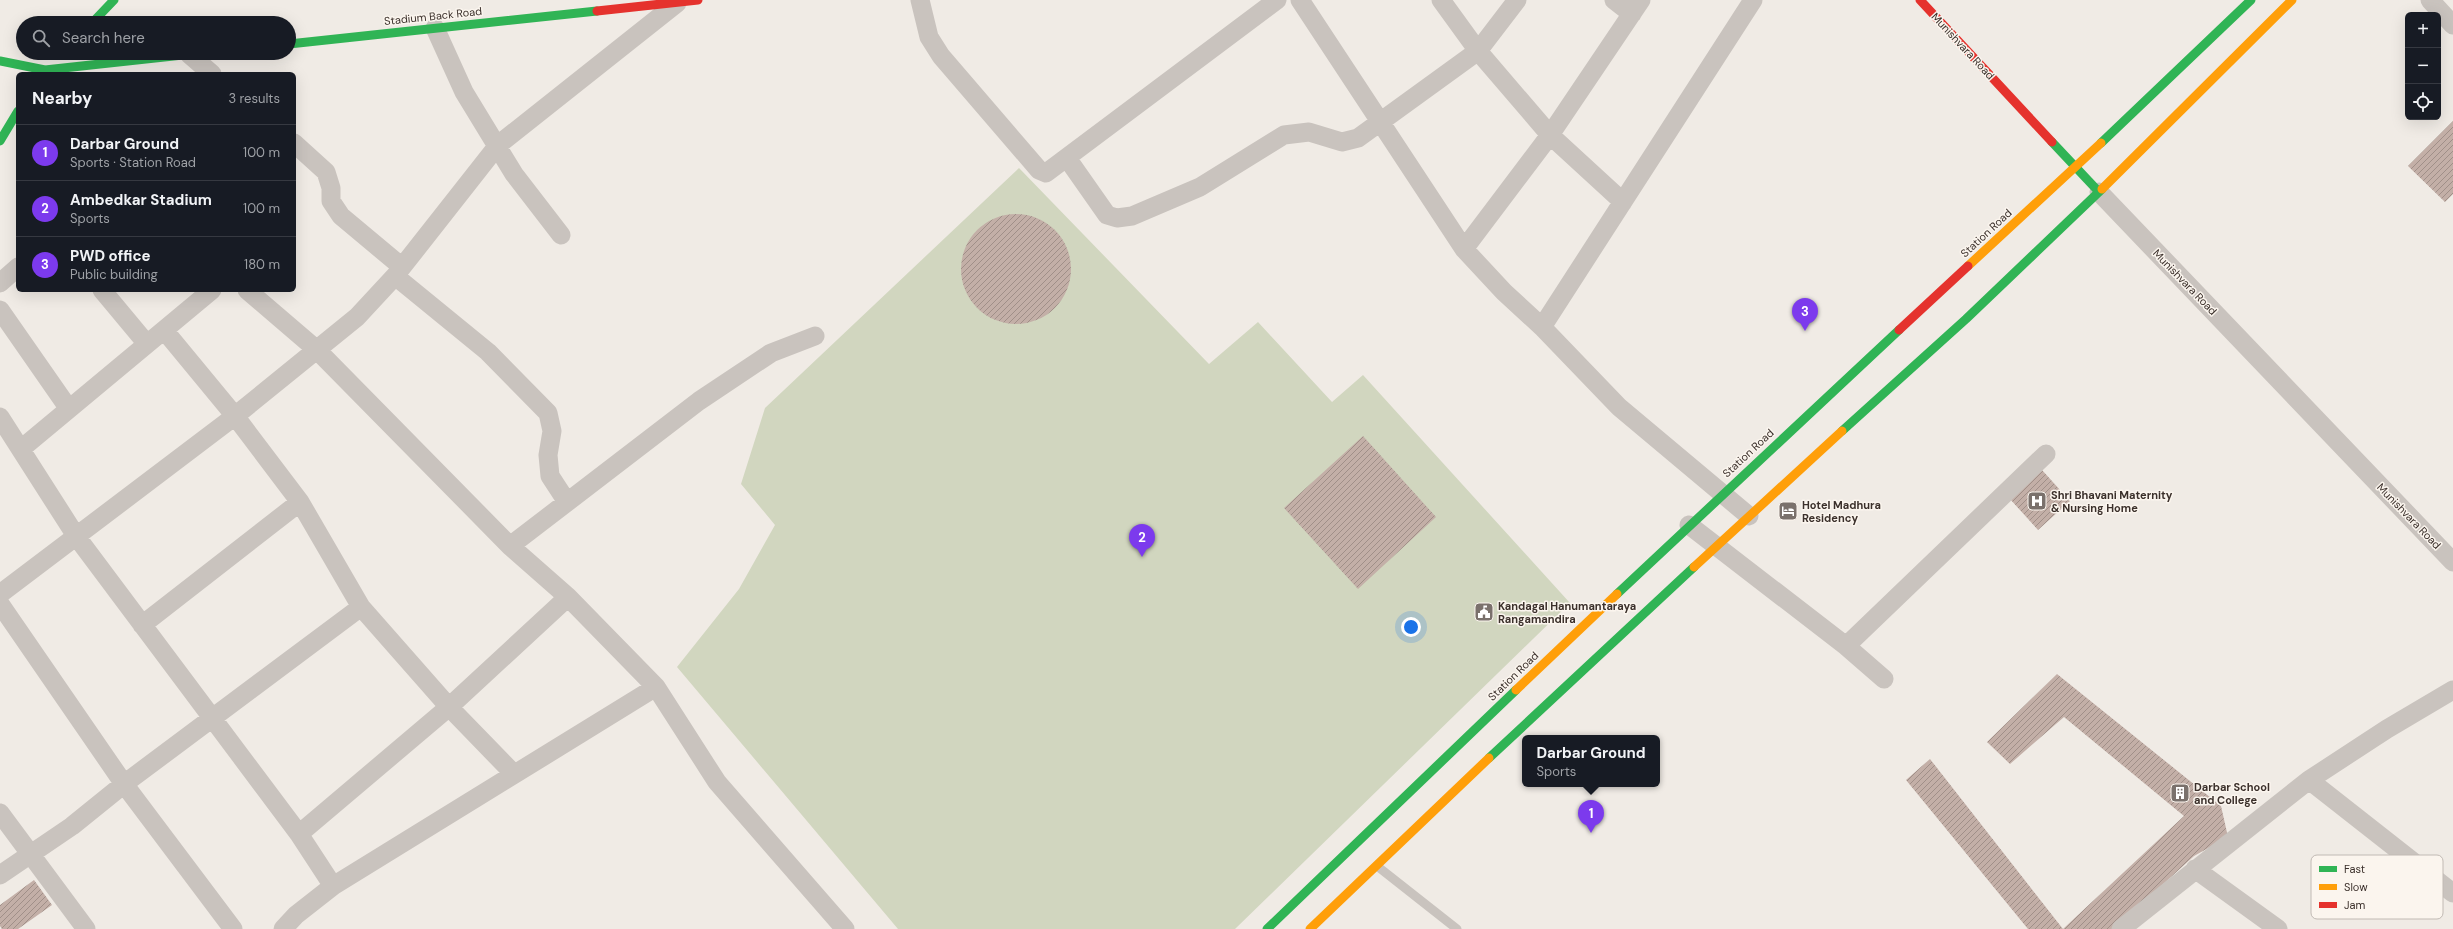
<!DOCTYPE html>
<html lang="en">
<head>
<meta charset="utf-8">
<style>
	body { margin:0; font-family:"DM Sans",sans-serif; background:#242831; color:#f1f3f6 }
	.controls { position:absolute; right:12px; top:12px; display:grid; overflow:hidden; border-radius:6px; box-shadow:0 4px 16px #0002 }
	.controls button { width:36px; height:36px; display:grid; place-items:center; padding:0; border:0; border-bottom:1px solid #363941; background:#171b24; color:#f1f3f6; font:20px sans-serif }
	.you { position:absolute; left:1411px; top:627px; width:14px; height:14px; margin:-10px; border:3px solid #fff; border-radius:50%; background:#1a73e8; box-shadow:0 0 0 6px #1a73e833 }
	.badge { display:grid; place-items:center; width:26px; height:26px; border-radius:50%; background:#7c3aed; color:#fff; font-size:13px; font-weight:700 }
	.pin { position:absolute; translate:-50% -33px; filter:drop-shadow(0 1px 2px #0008) }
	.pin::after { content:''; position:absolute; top:21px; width:14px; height:12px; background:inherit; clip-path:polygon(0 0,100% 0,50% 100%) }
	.popup { position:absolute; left:1522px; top:735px; width:138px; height:52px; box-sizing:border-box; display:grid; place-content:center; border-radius:6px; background:#171b24; filter:drop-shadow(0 1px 3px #0005); font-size:13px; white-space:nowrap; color:#9ea1a6 }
	.popup b { font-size:15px; color:#f1f3f6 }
	.popup::after { content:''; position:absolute; left:50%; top:100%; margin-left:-8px; border:8px solid transparent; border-top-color:#171b24 }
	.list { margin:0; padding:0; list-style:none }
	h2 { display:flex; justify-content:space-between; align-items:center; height:52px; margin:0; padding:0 16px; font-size:17px }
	h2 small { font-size:13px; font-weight:400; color:#9ea1a6 }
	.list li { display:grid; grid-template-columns:26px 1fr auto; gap:12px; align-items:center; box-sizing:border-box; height:56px; padding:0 16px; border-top:1px solid #363941 }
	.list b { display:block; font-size:15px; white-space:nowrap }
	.list p { margin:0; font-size:13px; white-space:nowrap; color:#9ea1a6 }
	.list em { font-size:13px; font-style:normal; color:#9ea1a6 }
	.icon { flex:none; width:22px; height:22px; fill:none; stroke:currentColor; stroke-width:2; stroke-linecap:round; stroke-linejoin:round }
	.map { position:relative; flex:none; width:2453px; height:929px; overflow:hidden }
	.search { position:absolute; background:#171b24; box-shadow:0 4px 16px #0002; left:16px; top:16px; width:280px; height:44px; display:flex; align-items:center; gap:10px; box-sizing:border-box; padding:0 14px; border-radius:22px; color:#9ea1a6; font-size:15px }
	.panel { position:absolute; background:#171b24; box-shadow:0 4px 16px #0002; left:16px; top:72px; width:280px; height:220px; border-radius:6px }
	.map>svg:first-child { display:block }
	.pitch { fill:#d1d6bf }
	.building { fill:url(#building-hatch) }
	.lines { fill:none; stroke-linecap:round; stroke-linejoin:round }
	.lane { stroke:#c9c3be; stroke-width:9 }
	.street { stroke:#c9c3be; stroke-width:19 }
	.fast { stroke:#30b455; stroke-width:9 }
	.slow { stroke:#ff9f0a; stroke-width:9 }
	.jam { stroke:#e5322d; stroke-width:9 }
	.labels { text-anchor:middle; stroke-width:3; stroke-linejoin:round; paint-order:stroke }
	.street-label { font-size:11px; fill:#3b302b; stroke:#fbf5ee }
	.poi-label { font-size:11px; font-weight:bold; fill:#3b302b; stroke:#fbf5ee; text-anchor:start }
	.key { fill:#fbf5ee; stroke:#c1bab4; stroke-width:1 }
	.key-label { font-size:11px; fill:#3b302b }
</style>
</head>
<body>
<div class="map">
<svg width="2453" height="929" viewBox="0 0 2453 929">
	<defs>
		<pattern id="building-hatch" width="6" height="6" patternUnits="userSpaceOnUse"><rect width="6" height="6" fill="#c3afa7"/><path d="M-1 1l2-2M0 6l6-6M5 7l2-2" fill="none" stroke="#a08f88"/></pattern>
	</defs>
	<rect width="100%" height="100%" fill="#f0ebe5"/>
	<path class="pitch" d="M1019 168 1209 364 1258 322 1332 402 1363 375 1570 603 1235 929H898L677 667 739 589 775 525 741 484 765 408Z"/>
	<path class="building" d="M2453 121V194L2445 202 2408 166Z
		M961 269a55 55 0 1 1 110 0a55 55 0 1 1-110 0Z
		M1363 436 1436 517 1358 589 1284 508Z
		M2042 470 2070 501 2038 530 2010 499Z
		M2057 674 2221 806 2228 837 2194 856 2114 929H2028L1906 780 1930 759 2063 929 2184 816 2064 717 2010 764 1987 742Z
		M34 880 52 905 18 929H2L0 926V905Z"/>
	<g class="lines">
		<path class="lane" d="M1377 866 1457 929"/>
		<path class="street" d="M920 0 929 37 941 56 1039 170 1046 173 1277 0
			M1300 0 1464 249 1504 292 1542 327 1619 407 1749 516
			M1441 0 1478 51 1550 135 1623 202
			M1614 0 1632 14
			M2430 0 2453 25
			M435 28 464 92 514 174 561 235
			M189 54 212 74
			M294 143 326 172 331 188V201L341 216 402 267
			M1067 158 1107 215 1117 218 1132 216 1200 187 1284 135 1309 132 1342 142 1358 138 1478 51 1517 0
			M2099 192 2453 562
			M1464 249 1550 135 1641 0
			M395 276 488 352 548 413 552 431 548 455 550 476 567 502
			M0 283 18 267
			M102 290 147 344
			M247 290 317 350 510 546 568 597 656 687 717 782 845 929
			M0 310 69 409
			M1542 327 1753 0
			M164 330 235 416 300 502 361 607 449 707 514 774
			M0 417 76 536 299 834 333 886
			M21 449 212 290
			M1689 525 1846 646 1884 679
			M510 546 699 401 771 353 815 336
			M0 594 235 416 357 317 395 276 498 145 677 3
			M0 604 124 784 233 929
			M142 625 300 502
			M1846 646 2046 454
			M2309 780 2453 893
			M0 813 86 929
			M299 834 449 707 568 597
			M2195 869 2278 929
			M0 875 72 826 124 784 361 607
			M283 929 296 915 333 886 656 687
			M2121 929 2309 780 2387 729 2453 690"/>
		<path class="fast" d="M92 23 114 0
			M289 44 597 11
			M0 61 45 70 201 53
			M0 141 18 111
			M2052 142 2099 192
			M2101 143 2251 0
			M1842 431 1966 319 2102 189
			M1617 594 1899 330
			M1489 758 1694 567
			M1267 929 1516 690"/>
		<path class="slow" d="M2102 189 2292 0
			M1968 266 2101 143
			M1694 567 1842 431
			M1516 690 1617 594
			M1310 929 1489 758"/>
		<path class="jam" d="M1920 0 2052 142
			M597 11 698 0
			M1899 330 1968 266"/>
	</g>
	<defs>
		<symbol id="hospital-square" viewBox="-11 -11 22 22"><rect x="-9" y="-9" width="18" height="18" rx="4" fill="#7a716c" stroke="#fbf5ee"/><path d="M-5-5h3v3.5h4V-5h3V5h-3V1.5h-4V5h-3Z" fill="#fff"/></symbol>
		<symbol id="hotel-square" viewBox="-11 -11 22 22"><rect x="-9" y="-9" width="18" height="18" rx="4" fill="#7a716c" stroke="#fbf5ee"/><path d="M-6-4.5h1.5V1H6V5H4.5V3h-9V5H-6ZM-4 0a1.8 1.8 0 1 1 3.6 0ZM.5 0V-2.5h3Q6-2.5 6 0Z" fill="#fff"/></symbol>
		<symbol id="civic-square" viewBox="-11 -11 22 22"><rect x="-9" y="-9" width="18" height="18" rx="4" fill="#7a716c" stroke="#fbf5ee"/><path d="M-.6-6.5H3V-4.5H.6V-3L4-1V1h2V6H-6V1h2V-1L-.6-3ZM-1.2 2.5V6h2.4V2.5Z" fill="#fff"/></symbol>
		<symbol id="building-square" viewBox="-11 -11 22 22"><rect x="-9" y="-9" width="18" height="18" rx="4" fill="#7a716c" stroke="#fbf5ee"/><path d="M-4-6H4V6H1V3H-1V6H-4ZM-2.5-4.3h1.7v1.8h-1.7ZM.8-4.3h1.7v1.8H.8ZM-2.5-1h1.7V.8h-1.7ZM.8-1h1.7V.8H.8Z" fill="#fff"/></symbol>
	</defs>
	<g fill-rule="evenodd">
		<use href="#hospital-square" x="2026" y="490" width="22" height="22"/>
		<use href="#hotel-square" x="1777" y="500" width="22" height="22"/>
		<use href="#civic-square" x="1473" y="601" width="22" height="22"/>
		<use href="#building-square" x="2169" y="782" width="22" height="22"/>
	</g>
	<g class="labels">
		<g class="street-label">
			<text transform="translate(433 16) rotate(-6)" y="4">Stadium Back Road</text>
			<text transform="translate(1963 46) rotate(47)" y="4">Munishvara Road</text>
			<text transform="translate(1986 233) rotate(-43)" y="4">Station Road</text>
			<text transform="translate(2185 282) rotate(46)" y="4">Munishvara Road</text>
			<text transform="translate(1748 453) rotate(-43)" y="4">Station Road</text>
			<text transform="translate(2409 516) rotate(46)" y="4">Munishvara Road</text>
			<text transform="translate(1513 676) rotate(-44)" y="4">Station Road</text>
		</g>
		<g class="poi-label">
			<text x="2051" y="499">Shri Bhavani Maternity<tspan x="2051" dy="13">&amp; Nursing Home</tspan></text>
			<text x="1802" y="509">Hotel Madhura<tspan x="1802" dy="13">Residency</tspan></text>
			<text x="1498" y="610">Kandagal Hanumantaraya<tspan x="1498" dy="13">Rangamandira</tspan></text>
			<text x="2194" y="791">Darbar School<tspan x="2194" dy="13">and College</tspan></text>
		</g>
	</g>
	<rect x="2311" y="855" width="132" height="64" rx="6" class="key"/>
	<rect x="2319" y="866" width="18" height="6" fill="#30b455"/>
	<rect x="2319" y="884" width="18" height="6" fill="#ff9f0a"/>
	<rect x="2319" y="902" width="18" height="6" fill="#e5322d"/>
	<g class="key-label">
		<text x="2344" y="873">Fast</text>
		<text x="2344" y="891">Slow</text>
		<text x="2344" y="909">Jam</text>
	</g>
</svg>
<div class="controls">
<button>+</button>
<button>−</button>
<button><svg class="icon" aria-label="locate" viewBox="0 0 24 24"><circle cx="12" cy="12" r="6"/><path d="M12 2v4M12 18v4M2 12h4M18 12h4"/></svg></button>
</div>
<div class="you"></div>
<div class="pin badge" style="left:1591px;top:833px">1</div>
<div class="popup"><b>Darbar Ground</b>Sports</div>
<div class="pin badge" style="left:1142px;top:557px">2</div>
<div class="pin badge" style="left:1805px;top:331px">3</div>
<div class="search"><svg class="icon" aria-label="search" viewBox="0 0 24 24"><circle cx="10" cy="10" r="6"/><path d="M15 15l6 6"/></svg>Search here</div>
<section class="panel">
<h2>Nearby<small>3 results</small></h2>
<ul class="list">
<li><span class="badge">1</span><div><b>Darbar Ground</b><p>Sports · Station Road</p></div><em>100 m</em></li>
<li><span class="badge">2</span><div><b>Ambedkar Stadium</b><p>Sports</p></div><em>100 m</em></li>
<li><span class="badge">3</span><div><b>PWD office</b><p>Public building</p></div><em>180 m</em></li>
</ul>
</section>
</div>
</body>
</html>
